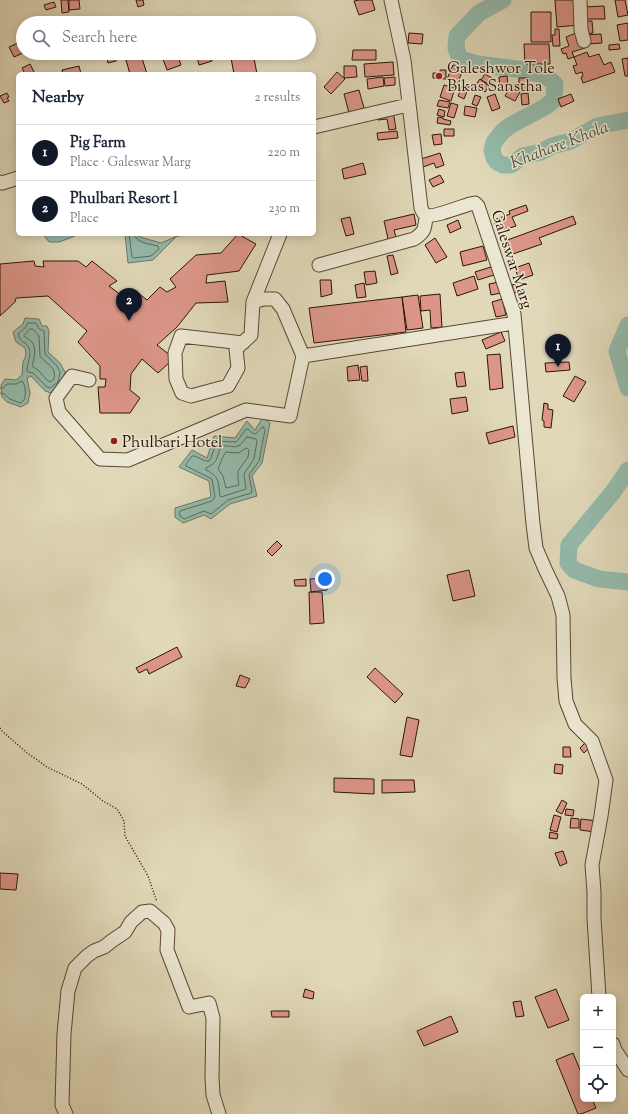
<!DOCTYPE html>
<html lang="en">
<head>
<meta charset="utf-8">
<style>
	body { margin:0; font-family:"Sorts Mill Goudy",serif; background:#f2f2f3; color:#1f2937 }
	.controls { position:absolute; right:12px; bottom:12px; display:grid; overflow:hidden; border-radius:6px; box-shadow:0 2px 10px #0003 }
	.controls button { width:36px; height:36px; display:grid; place-items:center; padding:0; border:0; border-bottom:1px solid #e0e1e3; background:#fff; color:#1f2937; font:20px sans-serif }
	.you { position:absolute; left:325px; top:579px; width:14px; height:14px; margin:-10px; border:3px solid #fff; border-radius:50%; background:#1a73e8; box-shadow:0 0 0 6px #1a73e833 }
	.badge { display:grid; place-items:center; width:26px; height:26px; border-radius:50%; background:#111827; color:#fff; font-size:13px; font-weight:700 }
	.pin { position:absolute; translate:-50% -33px; filter:drop-shadow(0 1px 2px #0008) }
	.pin::after { content:''; position:absolute; top:21px; width:14px; height:12px; background:inherit; clip-path:polygon(0 0,100% 0,50% 100%) }
	.list { margin:0; padding:0; list-style:none }
	h2 { display:flex; justify-content:space-between; align-items:center; height:52px; margin:0; padding:0 16px; font-size:17px }
	h2 small { font-size:13px; font-weight:400; color:#747a83 }
	.list li { display:grid; grid-template-columns:26px 1fr auto; gap:12px; align-items:center; box-sizing:border-box; height:56px; padding:0 16px; border-top:1px solid #e0e1e3 }
	.list b { display:block; font-size:15px; white-space:nowrap }
	.list p { margin:0; font-size:13px; white-space:nowrap; color:#747a83 }
	.list em { font-size:13px; font-style:normal; color:#747a83 }
	.icon { flex:none; width:22px; height:22px; fill:none; stroke:currentColor; stroke-width:2; stroke-linecap:round; stroke-linejoin:round }
	.map { position:relative; flex:none; width:628px; height:1114px; overflow:hidden }
	.search { position:absolute; background:#fff; box-shadow:0 2px 10px #0003; left:16px; top:16px; width:300px; height:44px; display:flex; align-items:center; gap:10px; box-sizing:border-box; padding:0 14px; border-radius:22px; color:#747a83; font-size:15px }
	.panel { position:absolute; background:#fff; box-shadow:0 2px 10px #0003; left:16px; top:72px; width:300px; height:164px; border-radius:6px }
	.map>svg:first-child { display:block }
	.water { fill:#94baab; stroke:#6a7869 }
	.lines { fill:none; stroke-linecap:round; stroke-linejoin:round }
	.shore { stroke:#606859; stroke-width:1 }
	.river { stroke:#94baab; stroke-width:17 }
	.building { fill:#dc9688; stroke:#2c1507 }
	.minor-casing { stroke:#594633; stroke-width:15 }
	.path { stroke:#2c1507; stroke-width:1.5; stroke-dasharray:1 2; stroke-linecap:butt }
	.minor { stroke:#ebe6d1; stroke-width:13 }
	.poi-dot { fill:#8f2418; stroke:#ebe6d1; stroke-width:1.5 }
	.labels { text-anchor:middle; stroke-width:3; stroke-linejoin:round; paint-order:stroke }
	.poi-label { font-size:16px; fill:#2c1507; stroke:#ebe6d1; text-anchor:start }
	.street-label { font-size:16px; fill:#2c1507; stroke:#ebe6d1 }
	.water-label { font-size:17px; font-style:italic; fill:#504f40; stroke:#ebe6d1 }
</style>
</head>
<body>
<div class="map">
<svg width="628" height="1114" viewBox="0 0 628 1114">
	<rect width="100%" height="100%" fill="#e0d8b8"/>
	<filter id="stains"><feTurbulence type="fractalNoise" baseFrequency=".005" numOctaves="4"/><feColorMatrix values="0 0 0 0 .2 0 0 0 0 .09 0 0 0 0 .02 0 0 0 .5 -.17"/></filter>
	<radialGradient id="worn" r=".72"><stop offset=".6" stop-color="#630" stop-opacity="0"/><stop offset="1" stop-color="#630" stop-opacity=".3"/></radialGradient>
	<path class="water" d="M43 234H76L75 236 59 242H49Z
		M125 234H136L140 237 161 243 182 234H220L177 236 153 260 128 263Z
		M25 318 39 319 42 326H47L49 331 48 352 60 363 65 372 62 384 51 393 45 391 31 376 27 378 30 393 28 403 21 407 7 402 2 397 1 385 5 379 16 380 22 375 23 362 26 355 25 348 16 342 13 332 23 324Z
		M263 417 270 423 262 463 252 476 257 496 230 504 211 519 204 515 183 523 175 517V508L211 497 209 481 179 467 192 450 207 458 214 436 235 438 247 421 255 430Z"/>
	<g class="lines">
		<path class="shore" d="M129 234 132 257 133 258 151 256 159 249 158 246C150 244 136 243 134 234
			M28 323H36L39 329 44 331 45 354 57 366 60 372 58 382 50 388 47 387 33 373 28 372 27 371C27 362 33 353 28 346 24 340 21 344 18 334L26 327Z
			M30 329H33L39 336 40 356C46 364 57 367 54 379L50 382 48 381 38 370 32 366C34 358 37 350 32 342 30 340 26 338 24 336Z
			M0 388H3L7 384H16L22 381C26 386 26 394 24 400L20 403 10 399 4 394 0 393
			M263 427 265 430 259 461 249 475 252 492 251 493 228 500 211 514 204 511 184 519 180 516 179 512 180 511 212 501 215 497 212 479 186 466V464L192 456C198 455 202 462 209 461L211 458 217 441 236 442 238 440 246 429H248C257 439 256 431 263 427Z
			M247 437 256 439 257 441 254 459 244 474 246 489 221 497 220 496C218 482 220 477 206 470V468C219 462 216 458 221 446 237 445 235 452 247 437Z
			M247 448 249 450 248 457 238 471V477L239 485 226 488 223 476 218 469C220 465 223 455 226 452L238 453Z"/>
		<path class="river" d="M503 0 479 13 457 36 456 48 460 59 478 64 524 70 546 76 555 84 554 100 545 107 511 125 502 132 494 142 492 150 494 158 497 162 503 165H511L523 156 541 152 552 146 571 141 597 126 628 120
			M628 325 617 351 628 388
			M628 470 613 492 569 545 568 563 574 570 599 579 628 582"/>
	</g>
	<path class="building" d="M61 0H68L69 12 62 13Z
		M69 0H79L80 9 69 10Z
		M136 0H143L144 5 138 7Z
		M359 0H372L375 10 359 15 354 1Z
		M555 0H577L579 25 557 27Z
		M615 0H625L628 15 618 17Z
		M54 2 56 7 46 10 44 5Z
		M604 6 605 19H583V7Z
		M531 12H551V42H531Z
		M584 21H592L593 33 585 34Z
		M628 23V40L620 41 617 25Z
		M555 29H559L560 46H553L552 35H555Z
		M579 32 585 48 572 52 574 57 568 59 566 53 563 54 561 49 569 46 566 37Z
		M409 33 423 34 422 44 408 43Z
		M601 34 602 43 586 44 585 35Z
		M18 43 23 53 14 57 9 47Z
		M524 44H549L550 64H525Z
		M619 44 620 49 609 50V45Z
		M353 50H376V60H352Z
		M587 52 589 57 599 54 604 65 611 62 615 72 583 83 581 77 583 76 582 72 576 74 573 66 577 65 574 57Z
		M106 53H114L116 61 108 63Z
		M157 53H175L159 59Z
		M196 53H209L212 61 199 65Z
		M230 53H253L257 74H234Z
		M177 54 181 65 167 70 163 59Z
		M141 55 147 74H130L126 60Z
		M628 58V76H625L622 59Z
		M393 62 394 75 365 77 364 64Z
		M30 64 34 72 29 74H25L22 68Z
		M453 65 463 69 458 83 447 79Z
		M79 66 81 74H63L62 70Z
		M344 66H356L357 77 344 78Z
		M440 70H446V79L433 78V73H440Z
		M337 72 345 79 331 94 324 87Z
		M485 74 497 81 493 87 481 80Z
		M507 76 508 86 500 87 499 77Z
		M383 77 384 86 368 89 367 79Z
		M395 77V85L385 86 384 78Z
		M519 78H529V90H519Z
		M480 79 489 86 485 92 475 86Z
		M463 84 469 86 464 99 458 96Z
		M444 85 455 88 451 101 440 97Z
		M511 86 520 92 515 101 505 96Z
		M359 90 364 108 349 113 344 94Z
		M7 93 9 97 7 98 9 101 4 103 0 96Z
		M528 93 529 104 522 105 521 94Z
		M495 94 500 108 492 111 487 97Z
		M571 94 574 101 561 107 558 99Z
		M475 95 481 97 477 106 472 104Z
		M439 100 450 102 448 108 437 106Z
		M451 103 458 105 454 118 447 116Z
		M465 106 477 108 475 117 464 115Z
		M439 109 445 111 444 117 437 115Z
		M393 111 396 129 389 130 387 119 378 120 377 114Z
		M438 117 443 118V119L451 121 450 125 437 123Z
		M444 129H454V136H444Z
		M397 131 398 138 378 140 377 133Z
		M441 134 442 144 434 145 432 135Z
		M440 153 444 165 436 168 434 163 423 167 421 159Z
		M363 163 366 174 344 179 342 169Z
		M440 175 444 182 433 187 429 180Z
		M526 205 528 211 512 217 516 226 498 232 494 220 510 214 509 211Z
		M414 214 416 225 394 230 397 241 389 243 384 221Z
		M573 216 576 224 539 238 542 244 507 256 502 242Z
		M350 217 354 234 346 236 341 219Z
		M458 220 461 228 450 233 447 225Z
		M238 234 256 244 239 271 207 275 206 283 225 281 228 302 196 303 177 327 157 345 171 356V361L158 373 142 359 131 374 130 390 140 398 130 413H100L98 387H105L106 379H100V366L78 342 87 331 48 296 16 298 15 302 0 316V264L34 261 35 266 44 267 43 261H78L86 267 92 261 117 281 109 286 125 298 133 289 147 300 160 287 167 292 176 287 170 279 196 255 221 253Z
		M435 238 447 257 436 263 425 245Z
		M483 246 487 260 463 266 460 252Z
		M393 255 398 273 391 275 387 256Z
		M529 263 533 275 519 280 515 268Z
		M494 266 497 274 478 280 475 272Z
		M375 271 377 283 366 285 364 272Z
		M474 276 478 289 457 296 453 283Z
		M320 280H331L332 294 321 297Z
		M499 282 501 293 491 295 489 284Z
		M364 283 366 297 357 298 355 285Z
		M517 284 519 292 513 293 512 285Z
		M440 294 442 327 431 328 430 310 421 311 420 296Z
		M418 295 423 328 407 330 402 297Z
		M402 297 406 332 314 343 309 308Z
		M502 299 506 315 496 317 492 302Z
		M501 332 505 341 486 349 482 340Z
		M500 354 503 388 490 390 487 355Z
		M569 362 570 370 546 372 545 363Z
		M358 365 360 380 348 381 347 367Z
		M367 366 368 381H362L360 367Z
		M464 372 466 386 457 387 455 373Z
		M575 376 586 382 574 402 563 396Z
		M466 397 468 411 452 414 450 399Z
		M544 403 548 404V409L553 410 551 428 544 427V421L542 420Z
		M513 426 515 437 489 444 486 433Z
		M277 541 282 546 272 556 267 551Z
		M469 570 475 596 453 601 447 575Z
		M326 578 327 590 311 592 310 579Z
		M306 579V586H295L294 580Z
		M309 592H322L324 623 310 624Z
		M177 647 182 657 149 674 147 669 139 673 136 668Z
		M375 668 403 694 395 703 367 677Z
		M240 675 250 679 245 688 236 686Z
		M407 717 419 720 412 757 400 755Z
		M585 743 589 748 584 753 580 748Z
		M563 747H570L571 757H563Z
		M555 764 563 765 562 774 554 773Z
		M334 778 374 779V794L334 792Z
		M382 780H414L415 792 382 793Z
		M562 800 567 803 562 814 556 811Z
		M566 809 574 810 573 816 565 815Z
		M554 815 561 817 557 832 550 830Z
		M571 818 579 819V828H570Z
		M581 819 597 821 595 832 580 830Z
		M550 832 558 834 557 839 549 838Z
		M563 851 567 863 560 866 555 853Z
		M0 873 18 874 16 890 0 889Z
		M305 989 314 992 313 999 303 997Z
		M556 989 569 1020 548 1028 535 997Z
		M521 1001 524 1016 516 1017 513 1002Z
		M271 1011H289V1017H272Z
		M451 1016 458 1032 424 1046 417 1031Z
		M573 1053 583 1077V1099H592L596 1108 581 1114H578L556 1060Z"/>
	<g class="lines">
		<defs>
			<path id="minor" d="M391 0 404 60 421 208C422 210 423 214 426 215 432 218 463 206 470 204L475 203 478 206 514 314 533 524 536 548 545 569 558 596 563 615 564 678 566 701 575 724 592 741 606 780 601 816 592 865 594 892V918L599 997
				M580 0 581 30 584 41
				M314 127 408 105
				M0 182 2 183 18 178
				M319 265 414 239C425 232 425 228 426 216
				M243 343 181 336 175 353 176 379 182 393 191 396 228 386 238 368 236 349 251 335 253 302 280 234
				M303 356 515 323
				M89 380 72 376 56 398 59 412 100 459 128 460 246 410 290 416 303 356 283 309 275 299H263L253 302
				M613 1044 615 1050 628 1070
				M66 1114 62 1105 64 1034 68 991 75 968 87 956 94 951 104 947 113 940 125 932 131 922 142 912 150 911 164 923 168 930 167 950 189 1007 209 1003 213 1018 212 1077 213 1095 219 1114"/>
		</defs>
		<use href="#minor" class="minor-casing"/>
		<path class="path" d="M0 728 2 731 26 752 47 767 82 784 103 801 117 809 124 821 125 836 148 876 157 902"/>
		<use href="#minor" class="minor"/>
	</g>
	<g class="poi-dot">
		<circle cx="439" cy="76" r="4"/>
		<circle cx="114" cy="441" r="4"/>
	</g>
	<g class="labels">
		<g class="poi-label">
			<text x="447" y="73">Galeshwor Tole<tspan x="447" dy="18">Bikas Sanstha</tspan></text>
			<text x="122" y="447">Phulbari Hotel</text>
		</g>
		<g class="street-label">
			<text transform="translate(513 259) rotate(72)" y="6">Galeswar Marg</text>
		</g>
		<g class="water-label">
			<text transform="translate(559 144) rotate(-21)" y="6">Khahare Khola</text>
		</g>
	</g>
	<rect width="100%" height="100%" filter="url(#stains)"/>
	<rect width="100%" height="100%" fill="url(#worn)"/>
</svg>
<div class="controls">
<button>+</button>
<button>−</button>
<button><svg class="icon" aria-label="locate" viewBox="0 0 24 24"><circle cx="12" cy="12" r="6"/><path d="M12 2v4M12 18v4M2 12h4M18 12h4"/></svg></button>
</div>
<div class="you"></div>
<div class="pin badge" style="left:558px;top:367px">1</div>
<div class="pin badge" style="left:129px;top:321px">2</div>
<div class="search"><svg class="icon" aria-label="search" viewBox="0 0 24 24"><circle cx="10" cy="10" r="6"/><path d="M15 15l6 6"/></svg>Search here</div>
<section class="panel">
<h2>Nearby<small>2 results</small></h2>
<ul class="list">
<li><span class="badge">1</span><div><b>Pig Farm</b><p>Place · Galeswar Marg</p></div><em>220 m</em></li>
<li><span class="badge">2</span><div><b>Phulbari Resort l</b><p>Place</p></div><em>230 m</em></li>
</ul>
</section>
</div>
</body>
</html>
